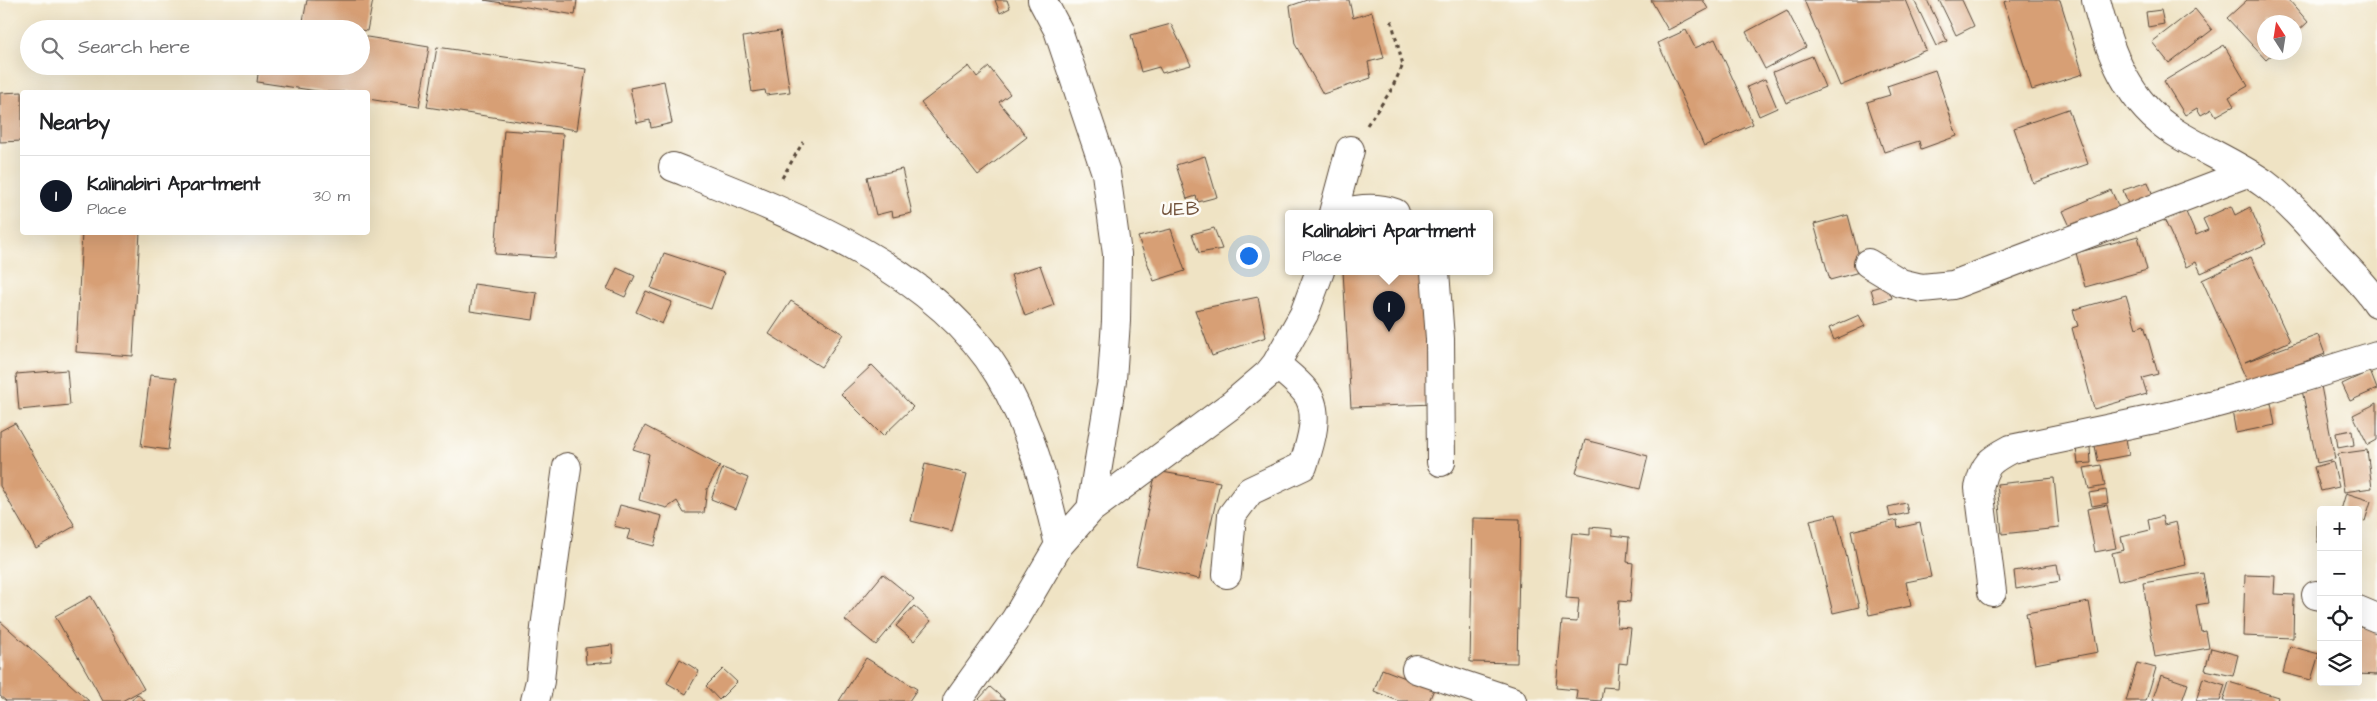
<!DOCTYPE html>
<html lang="en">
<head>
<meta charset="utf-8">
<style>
	body { margin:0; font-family:"Architects Daughter",sans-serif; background:#f2f2f2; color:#202124 }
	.controls { position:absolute; right:15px; bottom:15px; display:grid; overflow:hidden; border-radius:5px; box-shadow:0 5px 20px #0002 }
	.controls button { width:45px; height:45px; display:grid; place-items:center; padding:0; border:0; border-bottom:1px solid #e0e0e0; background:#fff; color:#202124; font:25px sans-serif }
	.compass { position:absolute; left:2257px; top:15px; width:45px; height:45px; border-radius:50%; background:#fff; box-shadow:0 5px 20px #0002; rotate:348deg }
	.you { position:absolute; left:1248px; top:255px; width:18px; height:18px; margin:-12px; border:4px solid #fff; border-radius:50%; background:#1a73e8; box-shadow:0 0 0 8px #1a73e833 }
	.badge { display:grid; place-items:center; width:32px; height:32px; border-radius:50%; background:#111827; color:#fff; font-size:16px; font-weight:700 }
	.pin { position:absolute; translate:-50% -41px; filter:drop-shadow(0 1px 2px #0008) }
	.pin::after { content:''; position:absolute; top:26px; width:18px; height:15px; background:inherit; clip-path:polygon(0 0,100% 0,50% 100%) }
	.popup { position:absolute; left:1285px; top:210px; width:208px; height:65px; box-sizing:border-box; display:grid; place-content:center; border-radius:5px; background:#fff; filter:drop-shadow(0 1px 4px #0005); font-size:16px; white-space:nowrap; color:#757577 }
	.popup b { font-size:19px; color:#202124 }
	.popup::after { content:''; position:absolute; left:50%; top:100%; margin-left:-10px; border:10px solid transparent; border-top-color:#fff }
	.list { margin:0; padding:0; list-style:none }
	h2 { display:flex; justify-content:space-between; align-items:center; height:65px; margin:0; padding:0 20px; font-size:21px }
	h2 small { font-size:16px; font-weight:400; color:#757577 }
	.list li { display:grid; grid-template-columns:32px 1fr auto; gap:15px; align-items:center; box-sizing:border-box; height:80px; padding:0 20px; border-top:1px solid #e0e0e0 }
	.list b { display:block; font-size:19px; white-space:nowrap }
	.list p { margin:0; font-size:16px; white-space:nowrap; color:#757577 }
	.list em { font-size:16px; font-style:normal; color:#757577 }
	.icon { flex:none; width:28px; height:28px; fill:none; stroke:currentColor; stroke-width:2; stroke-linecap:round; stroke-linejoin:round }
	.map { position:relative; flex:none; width:2377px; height:701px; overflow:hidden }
	.search { position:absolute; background:#fff; box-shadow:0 5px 20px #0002; left:20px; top:20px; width:350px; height:55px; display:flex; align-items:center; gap:12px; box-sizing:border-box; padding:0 18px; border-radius:28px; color:#757577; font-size:19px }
	.panel { position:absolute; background:#fff; box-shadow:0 5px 20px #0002; left:20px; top:90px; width:350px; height:145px; border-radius:5px }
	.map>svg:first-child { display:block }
	.building { fill:#d79f74 }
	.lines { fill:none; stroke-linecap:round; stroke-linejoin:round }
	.minor-casing { stroke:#564637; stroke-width:30 }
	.path { stroke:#564637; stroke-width:3; stroke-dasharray:4 4; stroke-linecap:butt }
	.minor { stroke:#fff; stroke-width:28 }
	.labels { text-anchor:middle; stroke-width:5; stroke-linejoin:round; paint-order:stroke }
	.quarter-label { font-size:19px; letter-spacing:1px; fill:#72533c; stroke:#fdfcf7 }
</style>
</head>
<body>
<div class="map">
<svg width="2377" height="701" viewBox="0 0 2377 701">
	<rect width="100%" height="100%" fill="#fdfcf7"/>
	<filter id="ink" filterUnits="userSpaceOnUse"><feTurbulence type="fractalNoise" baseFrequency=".02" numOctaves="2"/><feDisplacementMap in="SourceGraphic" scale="10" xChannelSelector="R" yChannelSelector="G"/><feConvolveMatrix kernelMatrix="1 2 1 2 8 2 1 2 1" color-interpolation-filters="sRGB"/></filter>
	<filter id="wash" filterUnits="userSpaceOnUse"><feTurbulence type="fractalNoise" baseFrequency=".0096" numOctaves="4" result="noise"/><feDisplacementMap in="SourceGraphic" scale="20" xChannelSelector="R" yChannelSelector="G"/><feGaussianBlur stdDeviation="1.12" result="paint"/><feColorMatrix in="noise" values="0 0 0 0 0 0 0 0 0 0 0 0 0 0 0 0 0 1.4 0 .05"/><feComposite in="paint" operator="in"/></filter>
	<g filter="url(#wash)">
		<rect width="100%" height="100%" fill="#efe3c4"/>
		<g id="blocks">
			<path class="building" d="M307 0H373L367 31 303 21Z
				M484 0H577L575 15Z
				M995 0H1007L1010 8 1000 13Z
				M1307 0H1349L1353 18 1372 12 1384 58 1368 62 1371 78 1323 94 1295 44 1290 6Z
				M1651 0H1703L1708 9 1668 30Z
				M1804 0H1905L1926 50 1840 86Z
				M1914 0H1927L1947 41 1936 46Z
				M1939 0H1962L1974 26 1956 35Z
				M2011 0H2060L2083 74 2032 90 2004 2Z
				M2247 0H2289L2308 22 2294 35V22H2264V52H2275L2266 60 2227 18Z
				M2195 9 2212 30 2169 63 2152 42Z
				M1787 10 1806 47 1765 69 1746 32Z
				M2161 10 2164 24 2148 27 2146 12Z
				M266 22 304 28V29H265Z
				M1171 24 1191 65 1162 73 1159 67 1141 72 1131 35Z
				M1686 30 1695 48 1715 39 1753 124 1704 146 1658 43Z
				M780 31 790 92 766 95 765 90 752 92 743 37Z
				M361 36 429 47 419 107 368 99V92H324L257 82 259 66H361Z
				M2224 45 2248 86 2229 97 2234 106 2216 116 2212 109 2201 115 2197 108 2185 115 2164 81Z
				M437 47 586 69 577 130 427 107Z
				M1812 56 1825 87 1786 103 1773 72Z
				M969 66 977 77 989 67 1010 94 999 102 1027 137 978 175 921 103Z
				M1935 70 1957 136 1921 149 1919 141 1884 152 1867 102 1890 95 1887 86Z
				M1765 79 1777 108 1759 116 1747 87Z
				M664 81 672 123 651 128 650 120 637 123 630 88Z
				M22 92V141L0 142V93Z
				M2068 109 2088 164 2033 183 2014 128Z
				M504 130 563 134 555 258 495 254Z
				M1205 156 1217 197 1198 202 1196 196 1187 199 1176 165Z
				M902 169 912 213 893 217 892 211 876 215 867 177Z
				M2148 182 2156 204 2131 213 2123 190Z
				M2111 190 2122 214 2074 235 2063 211Z
				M2231 206 2235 215 2250 207 2266 244 2201 273 2196 262 2186 267 2164 219 2185 210 2196 235 2208 230 2203 219Z
				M1848 215 1863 271 1830 280 1814 224Z
				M1214 228 1222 249 1199 253 1192 234Z
				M1171 229 1185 271 1154 281 1138 237Z
				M82 232H140L133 356 76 352Z
				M2138 236 2147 270 2085 287 2076 253Z
				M664 253 724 273 711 309 651 288Z
				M2251 257 2290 341 2245 362 2318 335 2325 354 2248 383 2202 280Z
				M1040 265 1054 305 1025 316 1011 275Z
				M617 268 635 276 625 297 607 289Z
				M1343 271H1428L1435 404 1351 407Z
				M474 284 537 293 533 320 470 311Z
				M1888 284 1892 298 1875 303 1871 289Z
				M646 291 672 302 662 324 636 312Z
				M2126 295 2136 328 2144 325 2158 374 2142 378 2147 394 2094 409 2072 328 2078 326 2073 310Z
				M1258 297 1266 337 1212 356 1195 310Z
				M791 301 843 334 821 367 769 334Z
				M1859 315 1865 326 1834 340 1829 328Z
				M872 365 913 407 883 436 841 394Z
				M67 370 70 405 19 410 16 374Z
				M2370 371 2377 389 2350 401 2342 384Z
				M150 375 177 378 168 450 141 446Z
				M2321 386 2335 459 2317 463 2302 390Z
				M2271 403 2275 425 2236 433 2232 411Z
				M2377 403V440L2368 445 2353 415Z
				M15 423 75 526 36 548 0 486V431Z
				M645 426 720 466 707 489 704 513H684L677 501 667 508 639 500 649 454 633 449Z
				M2352 430 2354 445 2338 448 2336 433Z
				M2125 434 2129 455 2098 461 2094 441Z
				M1585 440 1648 456 1640 489 1576 473Z
				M2090 447 2091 463 2078 464 2076 448Z
				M2367 450 2372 488 2344 492 2338 454Z
				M2333 462 2339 487 2321 491 2314 467Z
				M925 464 967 474 952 531 911 521Z
				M2101 465 2105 486 2089 489 2084 468Z
				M723 468 748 478 736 509 711 499Z
				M1156 471 1220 482 1199 579 1136 565Z
				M2054 478 2059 528 2002 534 1997 484Z
				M2106 490 2108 503 2092 506 2089 493Z
				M2346 493 2371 501 2365 521 2358 519V510H2341Z
				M1906 503 1908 513 1890 517 1888 507Z
				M620 505 662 516 654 546 627 539 630 530 614 526Z
				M2107 505 2116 548 2095 552 2087 509Z
				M1836 514 1859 607 1833 613 1810 520Z
				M2162 516 2164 525 2176 522 2186 565 2118 581 2112 553 2124 550 2121 537 2150 530 2148 520Z
				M1473 518 1520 519 1517 663 1470 662Z
				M1897 520 1898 528 1920 523 1931 577 1906 582 1911 606 1869 615 1851 531Z
				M2317 520H2321V542H2317Z
				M1590 527 1612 529V535L1629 537 1627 562 1633 563 1630 602 1619 601 1617 627 1631 628 1627 664 1619 663 1617 688 1603 687 1601 701 1576 699 1577 690 1556 688 1562 621 1577 622 1579 599 1566 598 1572 533 1590 535Z
				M2057 564 2060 581 2016 589 2014 571Z
				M2203 573 2208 603 2196 605 2201 632 2206 631 2209 648 2155 657 2143 583Z
				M883 574 914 599 876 645 845 620Z
				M2245 575 2275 576 2274 594 2294 595 2293 638 2243 636Z
				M91 596 144 689 122 701H103L55 616Z
				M2089 602 2098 652 2035 664 2026 613Z
				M914 606 931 621 914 641 896 626Z
				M0 621 89 701H6L0 696Z
				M2358 627 2377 628V675L2358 674Z
				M612 645 613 662 586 664 585 648Z
				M2290 646 2319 654 2311 680 2283 673Z
				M2211 648 2238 655 2233 676 2205 670Z
				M866 658 917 689 909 701H839Z
				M680 659 699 671 686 694 667 683Z
				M2137 663 2156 668 2146 701H2126Z
				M723 669 737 682 719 700 706 686Z
				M1382 669 1434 689 1429 701H1398L1374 691Z
				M2161 675 2188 684 2182 701H2152Z
				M2203 678 2225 685 2220 701H2196Z
				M2229 682 2278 697 2277 701H2223Z
				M990 687 1006 701H981L979 699Z
				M137 694 145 701H131Z"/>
		</g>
	</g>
	<g filter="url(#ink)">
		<use href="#blocks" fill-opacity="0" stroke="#564637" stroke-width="1"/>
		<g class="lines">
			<defs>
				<path id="minor" d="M1042 0 1058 30 1106 173 1117 254 1116 321 1112 380 1091 509
					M2096 0C2109 52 2128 104 2176 133 2205 151 2237 164 2265 184 2292 204 2315 232 2337 257 2351 272 2366 286 2377 303
					M673 167C784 211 935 267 999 375 1031 427 1045 486 1059 545
					M1333 213 1350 150
					M1342 213C1360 208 1378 207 1395 213
					M1868 263 1901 283 1922 288 1953 285 2247 173
					M1435 271 1440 339 1441 462
					M1227 574 1232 515 1250 491 1303 466C1310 445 1322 411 1305 391 1297 381 1286 373 1276 364
					M1992 592 1979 488C1984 464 1990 460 2011 449L2169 416 2247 395 2377 355
					M2316 595 2321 596
					M2358 610 2377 618
					M1416 669 1512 701
					M535 701 540 681 545 628 567 467
					M957 701 1015 620 1059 545 1091 509 1234 403 1268 374 1276 364 1304 314 1320 271"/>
			</defs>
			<use href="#minor" class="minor-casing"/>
			<path class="path" d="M1367 125 1390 92 1403 65 1391 19
				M782 178 803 142"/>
			<use href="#minor" class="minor"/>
		</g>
	</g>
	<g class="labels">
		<g class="quarter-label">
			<text x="1181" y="215">UEB</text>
		</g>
	</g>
</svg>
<div class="controls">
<button>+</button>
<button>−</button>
<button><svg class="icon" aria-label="locate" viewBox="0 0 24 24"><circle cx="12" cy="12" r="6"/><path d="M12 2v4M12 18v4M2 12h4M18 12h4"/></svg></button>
<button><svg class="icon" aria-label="layers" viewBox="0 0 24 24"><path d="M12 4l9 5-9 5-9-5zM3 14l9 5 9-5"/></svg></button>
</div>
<svg class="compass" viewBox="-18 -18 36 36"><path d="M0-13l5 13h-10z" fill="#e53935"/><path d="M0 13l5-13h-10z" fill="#757577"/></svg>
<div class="you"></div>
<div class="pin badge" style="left:1389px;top:332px">1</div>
<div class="popup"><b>Kalinabiri Apartment</b>Place</div>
<div class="search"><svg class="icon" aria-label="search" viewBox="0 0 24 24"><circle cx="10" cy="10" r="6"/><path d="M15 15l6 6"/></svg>Search here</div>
<section class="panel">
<h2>Nearby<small></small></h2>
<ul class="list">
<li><span class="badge">1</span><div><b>Kalinabiri Apartment</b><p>Place</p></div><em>30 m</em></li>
</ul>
</section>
</div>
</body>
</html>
